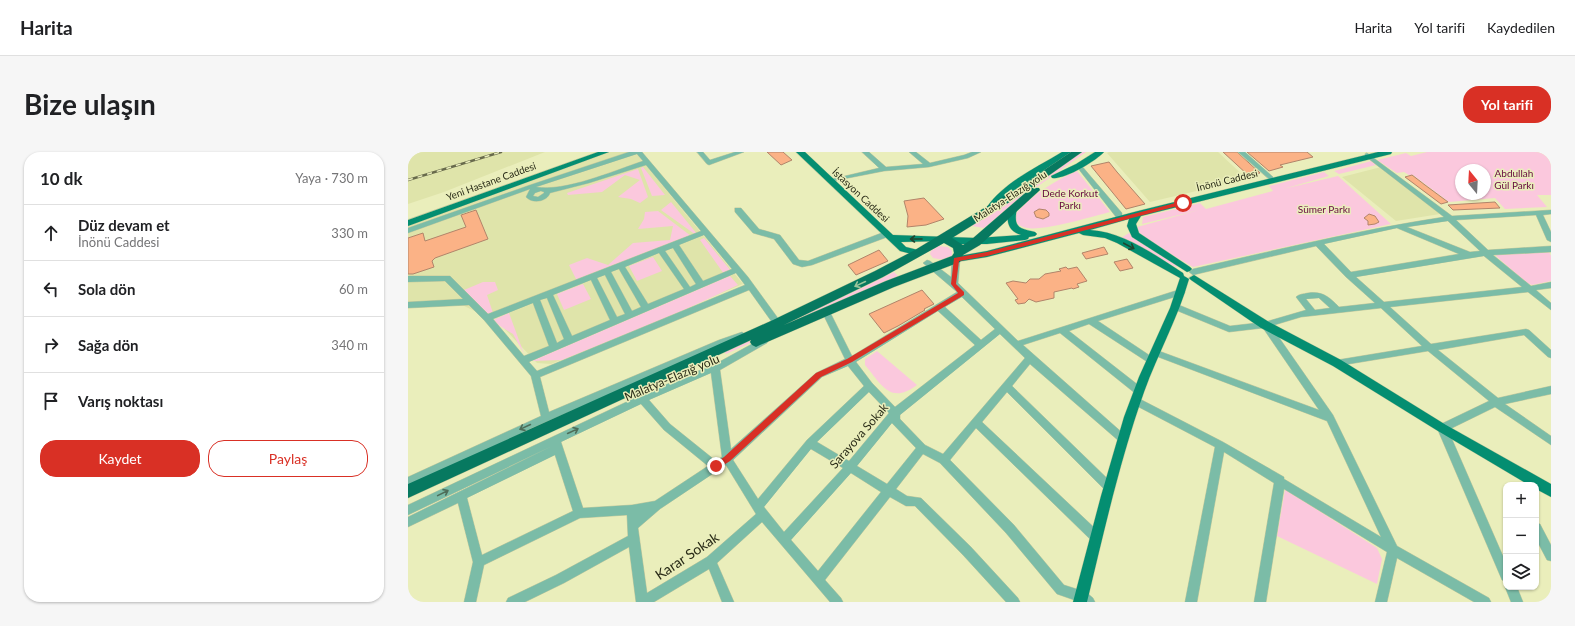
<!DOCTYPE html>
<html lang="tr">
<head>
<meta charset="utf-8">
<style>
	body { margin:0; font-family:Lato,sans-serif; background:#f6f6f6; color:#202124 }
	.controls { position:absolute; right:12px; bottom:12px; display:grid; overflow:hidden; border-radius:8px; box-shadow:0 1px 3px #0004 }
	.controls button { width:36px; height:36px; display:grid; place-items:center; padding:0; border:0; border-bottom:1px solid #e0e0e0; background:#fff; color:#202124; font:20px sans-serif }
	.compass { position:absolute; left:1047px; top:12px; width:36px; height:36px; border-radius:50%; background:#fff; box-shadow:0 1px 3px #0004; rotate:342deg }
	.stop { position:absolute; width:12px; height:12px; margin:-9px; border:3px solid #d93025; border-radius:50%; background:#fff }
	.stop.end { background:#d93025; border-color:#fff; box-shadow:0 1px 4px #0008 }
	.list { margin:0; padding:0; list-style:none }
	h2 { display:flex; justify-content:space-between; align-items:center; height:52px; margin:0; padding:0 16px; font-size:17px }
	h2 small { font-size:13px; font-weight:400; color:#757577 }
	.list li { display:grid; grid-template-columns:26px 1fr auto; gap:12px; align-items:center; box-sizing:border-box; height:56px; padding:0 16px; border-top:1px solid #e0e0e0 }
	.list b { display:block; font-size:15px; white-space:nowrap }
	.list p { margin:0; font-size:13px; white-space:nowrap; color:#757577 }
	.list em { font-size:13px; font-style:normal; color:#757577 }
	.actions { display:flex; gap:8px; padding:12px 16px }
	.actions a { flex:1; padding:9px 0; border:1px solid #d93025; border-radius:16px; text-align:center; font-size:14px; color:#d93025 }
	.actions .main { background:#d93025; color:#fff }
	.icon { flex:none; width:22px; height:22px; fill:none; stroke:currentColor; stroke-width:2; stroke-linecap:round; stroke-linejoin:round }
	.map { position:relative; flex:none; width:1143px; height:450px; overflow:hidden; border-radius:16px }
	header { display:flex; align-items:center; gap:24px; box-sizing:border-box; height:56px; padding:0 20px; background:#fff; border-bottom:1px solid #e0e0e0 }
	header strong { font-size:19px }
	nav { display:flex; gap:22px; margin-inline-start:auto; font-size:14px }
	.intro { display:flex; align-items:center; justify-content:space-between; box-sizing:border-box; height:96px; padding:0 24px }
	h1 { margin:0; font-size:28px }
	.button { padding:10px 18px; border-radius:16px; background:#d93025; color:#fff; font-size:14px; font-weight:700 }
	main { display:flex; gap:24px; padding:0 24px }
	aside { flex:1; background:#fff; border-radius:16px; box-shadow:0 1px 3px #0004 }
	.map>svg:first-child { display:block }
	.built { fill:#dfe4aa }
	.green { fill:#fbc8dd; fill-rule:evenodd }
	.building { fill:#fbb286; stroke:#b1846a }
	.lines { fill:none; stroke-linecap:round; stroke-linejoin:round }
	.minor-casing { stroke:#c7cb9e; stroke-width:1 }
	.major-casing { stroke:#c7cb9e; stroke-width:1 }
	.highway-casing { stroke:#c7cb9e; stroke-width:1 }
	.minor { fill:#7bbca7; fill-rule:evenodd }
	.major { fill:#048e71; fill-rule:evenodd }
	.highway { fill:#077960; fill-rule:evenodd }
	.rail-casing { stroke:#686a4c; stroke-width:2.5 }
	.rail { stroke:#eaeebb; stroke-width:1.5; stroke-dasharray:5; stroke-linecap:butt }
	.oneway { stroke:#20442e }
	.oneway2 { stroke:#9bc59b }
	.oneway3 { stroke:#4e6d58 }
	.route { fill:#d93025 }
	.labels { text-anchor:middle; stroke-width:3; stroke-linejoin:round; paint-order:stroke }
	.far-park-label { font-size:10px; fill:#66073f; stroke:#eaeebb }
	.far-street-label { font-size:10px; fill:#2a2c18; stroke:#eaeebb }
	.street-label { font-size:12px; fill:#2a2c18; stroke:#eaeebb }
	.near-street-label { font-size:14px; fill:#2a2c18; stroke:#eaeebb }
</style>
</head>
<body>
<header>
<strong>Harita</strong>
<nav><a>Harita</a><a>Yol tarifi</a><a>Kaydedilen</a></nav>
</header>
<div class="intro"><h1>Bize ulaşın</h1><a class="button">Yol tarifi</a></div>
<main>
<aside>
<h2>10 dk<small>Yaya · 730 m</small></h2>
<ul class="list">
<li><svg class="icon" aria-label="ahead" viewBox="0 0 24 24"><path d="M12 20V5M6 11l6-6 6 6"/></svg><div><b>Düz devam et</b><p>İnönü Caddesi</p></div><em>330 m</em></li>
<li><svg class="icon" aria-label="left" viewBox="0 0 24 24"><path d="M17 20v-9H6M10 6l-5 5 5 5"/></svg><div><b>Sola dön</b></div><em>60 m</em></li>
<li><svg class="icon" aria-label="right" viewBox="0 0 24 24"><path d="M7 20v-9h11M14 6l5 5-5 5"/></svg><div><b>Sağa dön</b></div><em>340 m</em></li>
<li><svg class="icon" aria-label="arrive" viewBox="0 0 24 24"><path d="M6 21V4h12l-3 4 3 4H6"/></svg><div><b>Varış noktası</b></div></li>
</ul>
<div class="actions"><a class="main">Kaydet</a><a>Paylaş</a></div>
</aside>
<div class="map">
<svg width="1143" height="450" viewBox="0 0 1143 450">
	<rect width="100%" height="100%" fill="#eaeebb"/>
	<path class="built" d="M0 0H137L36 40 0 52Z
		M202 0H227L335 132 143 212 129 211 91 171 48 150 0 152V74Z
		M701 0H810L839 27 742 50 699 1Z
		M973 15 1031 60 1032 62 988 69 934 25Z"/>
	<path class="green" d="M674 0H678L616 44 576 76 564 74Z
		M1019 0H1143V43H1129L1139 55 1097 57 1087 46 1041 50 1005 23H1001L996 20 989 21 969 8 998 1 1003 4ZM1053 18H1077V42H1053Z
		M963 9 968 13 931 22 926 19Z
		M235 15 257 43 244 44 233 16Z
		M230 17 240 45 232 51 223 47 210 45 232 28 217 23 194 40 160 43 159 41Z
		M669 19 702 60C685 64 626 83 613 74 608 72 608 68 606 64 622 44 646 29 669 19Z
		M916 20 921 24 875 37 930 24 983 72 785 115 732 84 729 75 791 58 734 72 735 65 792 51 798 57 865 39 861 34Z
		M263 50 289 82 288 83 253 58Z
		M250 59 283 84 169 129 161 113 179 106 200 113 225 91 262 88 265 74 230 77 236 67 237 60Z
		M721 81 725 85 770 114 768 115 713 86Z
		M296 86 323 119 316 122 292 88Z
		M530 94 540 95 544 99V104L536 108 525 106 522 102 523 99Z
		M1141 100 1143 104V129L1124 133 1119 131 1088 104 1089 102Z
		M245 105 254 119 229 129 221 114Z
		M486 120 490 124 318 202 316 199 452 137Z
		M322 124 330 133 261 165 154 208 124 209Z
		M75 130H87L90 138 79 143 85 161 80 163 56 138Z
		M175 132 183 147 156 158 149 142Z
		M101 161 116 202 105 182 92 174 85 168Z
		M469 199 509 233C482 253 474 233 457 213V207Z
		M877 338 880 339 969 396 974 407 969 432 869 384Z"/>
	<path class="building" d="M359 0H375L384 8 373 13Z
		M815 0H829L852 21 841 24Z
		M839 0H899L905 5 872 13 875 15 861 19Z
		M701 10 709 20 737 52 718 57 683 14Z
		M1004 23 1017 33 1040 50 1033 52 997 25Z
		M516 46 536 67 518 73 499 75 500 64 496 49Z
		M1087 50 1092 56 1045 58 1040 53Z
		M631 57 638 58 641 61V64L635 67 628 65 626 60Z
		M68 58 80 87 27 106 24 109 26 115 5 122H0V86L15 81 17 89 58 75 53 63Z
		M961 62 967 64 971 70 967 72 960 73V69L956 66Z
		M696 95 700 102 678 107 674 101Z
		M471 98 480 109 448 123 440 113Z
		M719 107 725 116 712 119 706 110Z
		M658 115 660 117 669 115 679 129 669 132 671 135 665 137 664 136 646 140V146L628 150 621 147 617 151 610 152 607 148 610 147 598 131 605 129 618 131 622 127H631L637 122 653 119 651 117Z
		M514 138 526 152 516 157 517 158 490 174 476 181 461 162Z"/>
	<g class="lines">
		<defs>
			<path id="minor" d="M221 0H234L340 125 372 169 373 171 372 173H366L341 138 132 225 141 260 311 188 334 180 338 183 337 185 317 192 124 276 0 335V325L133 264 123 224 76 168 61 153 0 156V150L55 147 37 129 0 130V124H42L80 162 293 79 238 13 181 31 142 41C139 50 124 52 118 45L122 37 0 81V76L122 33ZM229 2 235 9C205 19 157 40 128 35ZM133 39 136 40V41L130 45 125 44 127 41ZM296 83 324 117 295 129 271 93ZM265 96 288 132 282 135 257 99ZM251 101 276 137 240 152 217 115ZM211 117 233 155 224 159 203 120ZM328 121 337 133 129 219 121 210ZM197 123 217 162 209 165 189 126ZM183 128 202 168 164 184 145 143ZM139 146 156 187 149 191 132 148ZM125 151 141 194 116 204 85 167Z
				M289 0H295L302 8 327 0H336L301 13 299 12Z
				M454 0H461L478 15 515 12 501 0H508L522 11 556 3 564 0H573L560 6 521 15 476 19 420 30V28L471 16Z
				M830 0H837L865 25V27H861Z
				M959 1 1044 64 1143 58V62L1135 63 1143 80V90L1139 88 1128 63 1048 68 1080 98 1143 94V100L1085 103 1123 134 1143 130V136L1128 138 1143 151V158L1120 140 982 155 1023 192 1118 177 1121 178 1143 198V206L1140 205 1116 183 1030 198 1090 246 1143 234V242L1097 252 1143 284V293L1087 255 1040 278 1098 411V430L1094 428 1029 276 1031 273 1081 249 1020 199 929 214 925 211 929 208 1014 194 973 156 893 165 863 174 925 263 989 394 1081 446 1083 450H1066L989 406 979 450H967L979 400 876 337 858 450H846L866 331 816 300 789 450H777L807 295 725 252 723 249 725 246 728 245 815 290 876 325V327L973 385 919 269 745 203 744 201 745 199H751L911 258 855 176 821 180 765 157 764 155 768 152 771 153 822 174 857 170 898 158 888 145C891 142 895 142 900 141 915 139 921 145 931 155L967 151 938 125 908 94 785 123 781 120 785 117C868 98 951 78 1036 65L957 4V2ZM1040 69 1072 99 1062 100 999 75ZM989 76 1051 102 943 120 916 92ZM1076 104 1114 135 976 150 948 125ZM911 146 922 156 907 158 898 147Z
				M671 12 673 13 714 61V65H708L669 15 668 14Z
				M327 56H333L351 77 372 83 391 108 400 109 476 80H479L483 82 482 84 404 113 394 115 385 112 366 87 345 81 327 60Z
				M548 104 552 107 550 131 610 189 773 137 777 140 776 142 690 169 747 207 748 209 747 211H741L681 172 661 179 734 236 736 239 734 242H728L652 181 615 193 718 284 720 287 718 290 715 291 712 290 622 212 604 234 705 332 706 335 705 338 701 340 697 338 599 240 574 270 692 381 693 385 692 389 688 390 684 389 568 276 542 308 606 373 656 433 678 440 685 446 687 450H672L649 442 598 381 532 311 515 302 488 337 499 344 513 346 563 395 610 446 612 450H598L555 403 507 354H498L482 345 417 428 433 446 435 450H422L354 370 309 411 326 450H314L301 417 246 450H228L221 395 156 431 117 450H98L100 446 148 423 220 384 219 363 172 366 76 413 68 450H56L65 410 50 351 0 375V365L144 294 0 363V353L231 244 302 214V208L303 206H309L311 210 353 187H359L360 189 359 191 312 218 323 297 408 221 437 207 414 160 415 158H421L444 204 549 140 515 111 519 108 522 109 543 125 544 107ZM554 145 587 177 573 188 537 155ZM530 159 567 193 487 255 464 231 448 210ZM592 182 617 206 535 302 517 293 492 267V263ZM440 214 456 234 399 288 350 347 325 308 414 225ZM303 221 314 305 308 309 262 272 241 248ZM461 240 481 261 441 309 409 290ZM233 252 256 278 300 314 247 349 224 353 175 356 153 290ZM484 271 508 296 479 332 449 314ZM403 297 435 316 376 380 356 355ZM147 303 165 359 74 403 59 346ZM318 313 348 362 299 405 239 441 230 376 252 357ZM443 321 473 340 410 419 383 388Z
				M1128 371 1132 372 1143 393V409L1139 408 1128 387Z
				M1098 433V435H1109L1115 450H1103L1097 435Z"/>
			<path id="major" d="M190 0H201L0 74V68Z
				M388 0H397L485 83 569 86 613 83C599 79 598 68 601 56L605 53 609 56C605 76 611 76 627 80L629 82 627 84 621 85 620 87 617 88 579 92H550L536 89 493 90 498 95 514 99 516 101 511 104 492 99Z
				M654 0H663L608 37 590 52 585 59H579L578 57 579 55C596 30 628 16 654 0Z
				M687 0H696C688 9 656 28 644 26L643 24 668 12Z
				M970 0H984L983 2 733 64 728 72 731 81 782 115 784 117 782 119 779 120 724 85 719 74 721 67 682 78C716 80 747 103 775 121L776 124 781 127C770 166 750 201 736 240 712 308 696 379 679 450H665L693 344 716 265 731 225 762 156 772 126 709 91 697 86 675 83 671 81 579 105 548 110 543 107 545 105 579 99 730 59Z
				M786 123 861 170 933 208 1038 273 1143 332V345L1128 337V333H1121L1030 279 925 214 853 176 783 128 781 126Z"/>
			<path id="highway" d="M663 0H674L619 39 544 86 555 93 564 87 623 36H631L632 38 572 93 555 103 552 110 486 135 352 193 348 195 344 193 342 190 343 188 0 346V332L365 168 467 119 507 98 611 35ZM536 91 545 96 546 101 544 104 478 129 376 173 475 125Z"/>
		</defs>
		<use href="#minor" class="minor-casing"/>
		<use href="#major" class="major-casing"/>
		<use href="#highway" class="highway-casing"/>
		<use href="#minor" class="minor"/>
		<use href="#major" class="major"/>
		<use href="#highway" class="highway"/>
		<defs>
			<path id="rail" d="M0 28 93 0"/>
		</defs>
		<use href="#rail" class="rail-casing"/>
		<use href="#rail" class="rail"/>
	</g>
	<defs><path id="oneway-shaft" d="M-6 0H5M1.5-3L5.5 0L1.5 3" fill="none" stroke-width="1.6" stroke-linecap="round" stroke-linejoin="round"/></defs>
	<g class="oneway">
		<use href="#oneway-shaft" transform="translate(508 87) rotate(-180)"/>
		<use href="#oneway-shaft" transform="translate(721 94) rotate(28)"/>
	</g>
	<use class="oneway2" href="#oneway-shaft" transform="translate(452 132) rotate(155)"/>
	<g class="oneway3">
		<use href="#oneway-shaft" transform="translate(117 275) rotate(155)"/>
		<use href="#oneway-shaft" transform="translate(165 279) rotate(-25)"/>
		<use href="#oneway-shaft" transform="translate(35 341) rotate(-26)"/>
	</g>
	<path class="route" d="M775 49 778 51 777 52 579 104 551 109 548 132 556 140V143L444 210 413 225 322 309 311 316H306V312L316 305 408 221 439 207 550 141 543 132 546 106 579 100Z"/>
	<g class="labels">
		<g class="far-park-label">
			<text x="1106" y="25">Abdullah<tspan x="1106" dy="12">Gül Parkı</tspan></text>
			<text x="662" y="45">Dede Korkut<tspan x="662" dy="12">Parkı</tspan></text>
			<text x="916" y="61">Sümer Parkı</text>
		</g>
		<g class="far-street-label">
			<text transform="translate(819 28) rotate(-14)" y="4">İnönü Caddesi</text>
			<text transform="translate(83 29) rotate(-20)" y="4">Yeni Hastane Caddesi</text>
			<text transform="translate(453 43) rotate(43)" y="4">İstasyon Caddesi</text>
			<text transform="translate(602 44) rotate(-33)" y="4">Malatya-Elazığ yolu</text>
		</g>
		<g class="street-label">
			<text transform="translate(264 226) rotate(-23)" y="4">Malatya-Elazığ yolu</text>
			<text transform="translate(451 284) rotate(-49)" y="4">Sarayova Sokak</text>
		</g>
		<g class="near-street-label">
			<text transform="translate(279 404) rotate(-34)" y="5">Karar Sokak</text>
		</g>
	</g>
</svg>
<div class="controls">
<button>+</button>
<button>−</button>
<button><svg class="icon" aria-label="layers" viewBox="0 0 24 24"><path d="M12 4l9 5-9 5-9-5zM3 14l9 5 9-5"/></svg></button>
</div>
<svg class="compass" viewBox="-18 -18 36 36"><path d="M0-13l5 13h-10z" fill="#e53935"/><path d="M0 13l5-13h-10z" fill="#757577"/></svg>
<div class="stop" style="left:775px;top:51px"></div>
<div class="stop end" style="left:308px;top:314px"></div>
</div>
</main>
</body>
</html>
